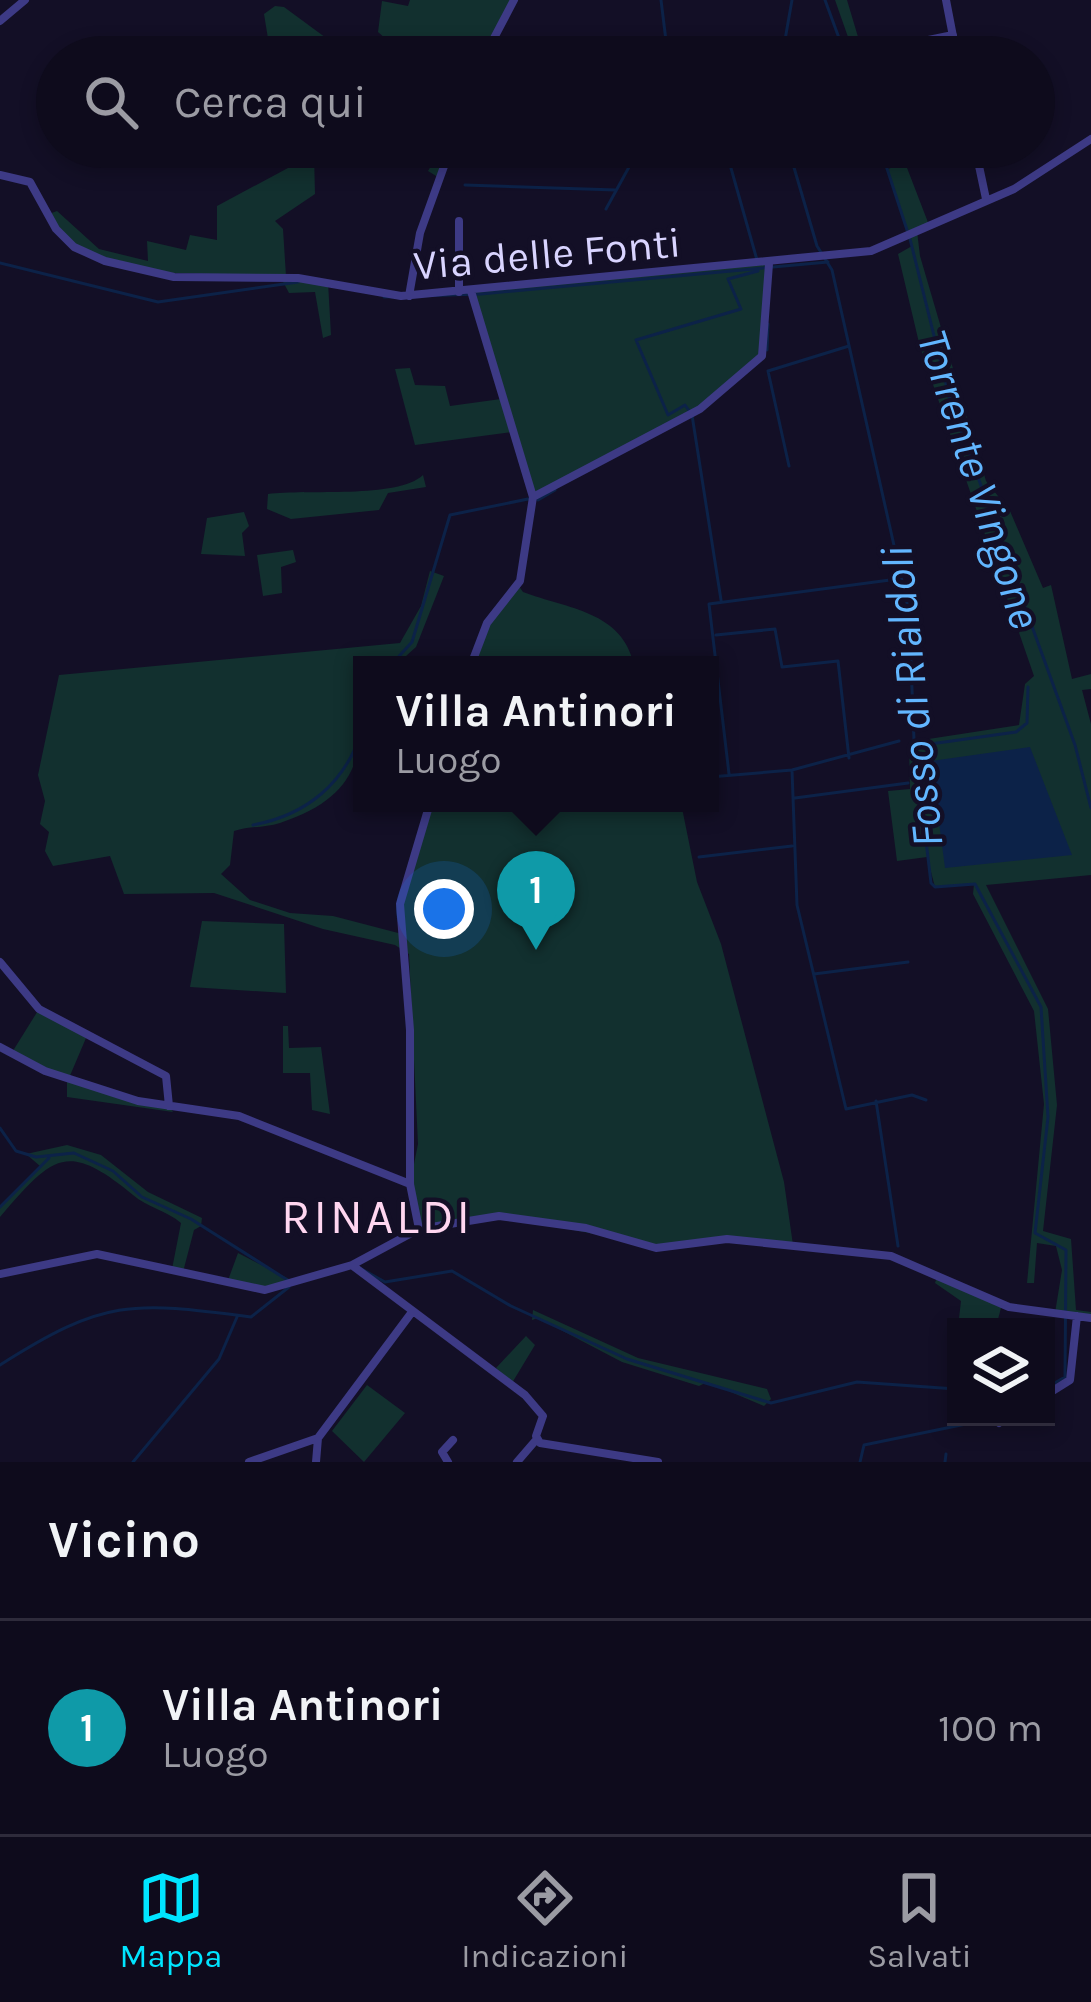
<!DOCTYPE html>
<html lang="it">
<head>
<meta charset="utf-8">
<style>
	body { margin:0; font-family:Karla,sans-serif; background:#1c1929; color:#f1f3f6 }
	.controls { position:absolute; right:36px; bottom:36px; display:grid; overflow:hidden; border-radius:0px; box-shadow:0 6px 18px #0003 }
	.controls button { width:108px; height:108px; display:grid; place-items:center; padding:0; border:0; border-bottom:3px solid #2e2b3b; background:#0e0b1c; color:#f1f3f6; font:60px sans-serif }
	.you { position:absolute; left:444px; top:909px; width:42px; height:42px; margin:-30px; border:9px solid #fff; border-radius:50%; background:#1a73e8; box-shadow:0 0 0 18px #1a73e833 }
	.badge { display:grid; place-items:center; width:78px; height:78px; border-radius:50%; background:#00e5ff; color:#fff; font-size:39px; font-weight:700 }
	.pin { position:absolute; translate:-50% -99px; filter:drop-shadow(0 3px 6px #0008) }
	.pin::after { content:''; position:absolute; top:63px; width:42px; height:36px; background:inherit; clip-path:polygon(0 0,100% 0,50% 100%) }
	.popup { position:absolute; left:353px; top:656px; width:366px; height:156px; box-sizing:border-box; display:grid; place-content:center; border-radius:0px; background:#0e0b1c; filter:drop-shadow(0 3px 9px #0005); font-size:39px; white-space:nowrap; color:#9b9ba3 }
	.popup b { font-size:45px; color:#f1f3f6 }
	.popup::after { content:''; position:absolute; left:50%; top:100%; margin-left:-24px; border:24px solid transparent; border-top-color:#0e0b1c }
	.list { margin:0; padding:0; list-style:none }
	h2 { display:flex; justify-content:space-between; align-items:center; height:156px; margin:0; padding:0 48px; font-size:51px }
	h2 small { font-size:39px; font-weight:400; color:#9b9ba3 }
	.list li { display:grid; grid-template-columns:78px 1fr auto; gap:36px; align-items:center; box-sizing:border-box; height:216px; padding:0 48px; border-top:3px solid #2e2b3b }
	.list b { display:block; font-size:45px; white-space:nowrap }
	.list p { margin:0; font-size:39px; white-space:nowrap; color:#9b9ba3 }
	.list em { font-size:39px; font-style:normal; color:#9b9ba3 }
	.icon { flex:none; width:66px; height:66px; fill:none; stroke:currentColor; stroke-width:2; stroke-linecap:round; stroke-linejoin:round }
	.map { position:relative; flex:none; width:1091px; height:1462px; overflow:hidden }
	.search { position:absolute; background:#0e0b1c; box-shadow:0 6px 18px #0003; left:36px; right:36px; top:36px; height:132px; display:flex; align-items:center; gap:30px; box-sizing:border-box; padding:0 42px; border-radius:66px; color:#9b9ba3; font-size:45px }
	.sheet { height:372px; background:#0e0b1c }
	nav { display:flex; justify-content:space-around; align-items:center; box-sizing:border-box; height:168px; border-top:3px solid #2e2b3b; background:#0e0b1c; font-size:33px; color:#9b9ba3 }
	nav a { display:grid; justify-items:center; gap:6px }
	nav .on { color:#00e5ff }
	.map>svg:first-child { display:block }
	.green { fill:#12302f }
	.water { fill:#0c2248 }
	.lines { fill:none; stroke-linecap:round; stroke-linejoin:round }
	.stream { stroke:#0c2248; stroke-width:3 }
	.minor { stroke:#3d3a85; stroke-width:8 }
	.labels { text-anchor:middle; stroke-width:9; stroke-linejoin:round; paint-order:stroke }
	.street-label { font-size:42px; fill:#d9d4ff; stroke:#130f26 }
	.water-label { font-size:45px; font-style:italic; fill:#62b6ff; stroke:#130f26 }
	.quarter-label { font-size:48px; letter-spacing:3px; fill:#ffd6f0; stroke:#130f26 }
</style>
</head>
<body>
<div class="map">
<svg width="1091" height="1462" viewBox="0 0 1091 1462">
	<rect width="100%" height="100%" fill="#130f26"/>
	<path class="green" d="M410 0H514L484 57H386V39L378 32 382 1 408 6Z
		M835 0H847L864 57H855Z
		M275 6 284 7 352 57H271L264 14Z
		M384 147H451L441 179 428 171 435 159 408 152 383 158Z
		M888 147H899L929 225 917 231 920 256 986 481 1010 511 1043 588 1051 585 1072 679 1091 674V689L1082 690 1091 724V875L986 885 1048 1009 1057 1105 1043 1231 1071 1239 1076 1310 1091 1312V1318L1055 1313 1062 1270 1056 1246 1037 1243 1034 1283H1027L1044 1104 1034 1011 973 894 974 884 935 887 927 857 897 861 888 791 910 789 909 742 1019 725 1025 684 1034 676 920 347 898 254 912 246 888 169 896 166Z
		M314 154 315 194 275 221 283 229 286 276 328 282 331 335 323 338 315 292 289 293 280 276 141 272 74 247 49 214 57 211 99 249 148 261 147 241 186 250 190 235 217 240V206Z
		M769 264 766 348 700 409 533 497 511 432 415 445 395 369 410 368 415 385 445 386 450 406 501 399 471 291Z
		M423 475 426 487 388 493 379 510 291 519 267 509 268 494C305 489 398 499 423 475Z
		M244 512 249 526 242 533 245 556 201 554 207 518Z
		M293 550 296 562 281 567 282 593 263 596 257 555Z
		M430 571 444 576 416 647 396 665H362C362 744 370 793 280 823 265 828 249 826 234 831L230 865 221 874 250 900 290 913 333 916 402 934 400 904 430 803H681L697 882 721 944 784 1182 793 1245 727 1239 669 1248 499 1216 419 1229 410 1184 418 1144 409 954 395 945 323 929 214 893 124 894 110 856 53 866 45 851 49 832 40 824 45 801 38 775 59 675 400 643 421 606Z
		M518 585 523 592C568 609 622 611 634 665H471L478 641Z
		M202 921 284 924 286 993 190 987Z
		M39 1009 86 1038 69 1078 169 1106 173 1112 67 1097V1078L11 1054Z
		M283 1026H288L289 1048 321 1047 330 1114 312 1110 310 1073H283Z
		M67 1145 101 1155 148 1192 202 1218 201 1226 194 1230 183 1272 172 1269 181 1223C167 1211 147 1207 133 1195 66 1140 53 1156 0 1217V1207L40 1166 26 1154Z
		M238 1253 291 1280 265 1290 227 1283Z
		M938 1274 1002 1304 996 1327H958L961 1301 935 1283Z
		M533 1310 638 1358 767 1389 771 1399 764 1406 707 1382 699 1386 622 1362 538 1318 532 1320Z
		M526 1336 535 1345 512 1383 496 1368Z
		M367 1385 405 1413 364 1462 332 1431Z"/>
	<path class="water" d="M1030 747 1072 855 945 868 931 761Z"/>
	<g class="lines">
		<path class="stream" d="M661 0 668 57
			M825 0 846 57
			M782 57 792 0
			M725 147 757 260
			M788 147 817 246 832 270 909 612 914 740 931 883 935 887 975 884 1041 1007 1048 1117 1035 1233 1066 1250 1065 1377 1046 1388
			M880 147 907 230
			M465 185 616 190
			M606 209 640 147
			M910 239 950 400 1075 745 1091 808
			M0 263 158 302 298 282
			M384 297 481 294 828 262
			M767 350 768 324
			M690 412 685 405 668 415 636 340 741 309 728 279 758 271
			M692 415 721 600
			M789 466 768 371 849 346
			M538 500 555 490
			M716 635 775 629 782 667 838 661 849 758
			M391 665 412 642 450 515 528 499
			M916 746 1016 732 1027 723 1028 687
			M792 770 797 905 846 1109 912 1095 926 1100
			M729 774 709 604 890 580
			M710 777 792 770 899 741
			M795 798 908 783
			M253 825C307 815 345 783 362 731
			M699 857 792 846
			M814 974 908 962
			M876 1101 898 1246
			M0 1128 16 1151 36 1157 74 1153 113 1171 142 1197 191 1219 289 1281
			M0 1207 49 1158
			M356 1266 385 1282 452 1271 511 1306 627 1359 771 1403 857 1382 956 1389
			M0 1365C104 1299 130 1301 251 1317L289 1287
			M133 1462 219 1359 237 1317
			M860 1462 864 1445 966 1424 970 1417
			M945 1462 946 1454"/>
		<path class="minor" d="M946 0 957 57
			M0 21 25 0
			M904 45 953 35
			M484 57 514 0
			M975 147 986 199
			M0 175 30 182 56 229 74 247 105 261 174 277 298 278 401 296 871 251 1014 189 1091 139
			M459 292V221
			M409 296 420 233 451 147
			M533 497 700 409 762 356 769 264
			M471 665 487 623 520 581 533 497 471 291
			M0 962 39 1009 166 1076 169 1106
			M0 1047 45 1071 138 1101 239 1116 410 1184
			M419 1229 410 1184V1030L400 904 430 803
			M353 1266 525 1395 543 1416 536 1436 540 1443 658 1462
			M0 1274 97 1254 265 1290 352 1265 419 1229 499 1216 586 1228 656 1248 727 1239 891 1256 1009 1307 1091 1318
			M1046 1395 1070 1380 1077 1316
			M999 1423 1006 1417
			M249 1462 318 1438 412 1312
			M316 1462 318 1438
			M448 1462 442 1452 453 1440
			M517 1462 536 1440"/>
	</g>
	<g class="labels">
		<g class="street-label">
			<text transform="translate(547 253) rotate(-5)" y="15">Via delle Fonti</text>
		</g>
		<g class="water-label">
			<text transform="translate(980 479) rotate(72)" y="16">Torrente Vingone</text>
			<text transform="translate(911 697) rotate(-96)" y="16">Fosso di Rialdoli</text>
		</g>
		<g class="quarter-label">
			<text x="377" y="1233">RINALDI</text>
		</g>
	</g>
</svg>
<div class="controls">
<button><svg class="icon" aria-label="layers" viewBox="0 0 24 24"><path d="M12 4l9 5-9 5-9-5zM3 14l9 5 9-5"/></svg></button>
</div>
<div class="you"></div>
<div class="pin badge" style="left:536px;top:950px;background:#0f9aa8">1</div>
<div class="popup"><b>Villa Antinori</b>Luogo</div>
<div class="search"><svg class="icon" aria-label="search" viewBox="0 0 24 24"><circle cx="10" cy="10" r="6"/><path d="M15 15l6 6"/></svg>Cerca qui</div>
</div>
<section class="sheet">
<h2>Vicino<small></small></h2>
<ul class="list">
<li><span class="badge" style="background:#0f9aa8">1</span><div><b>Villa Antinori</b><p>Luogo</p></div><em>100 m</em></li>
</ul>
</section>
<nav>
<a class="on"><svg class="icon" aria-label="map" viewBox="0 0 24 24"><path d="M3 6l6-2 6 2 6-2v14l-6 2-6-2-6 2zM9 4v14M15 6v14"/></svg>Mappa</a>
<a><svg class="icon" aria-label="directions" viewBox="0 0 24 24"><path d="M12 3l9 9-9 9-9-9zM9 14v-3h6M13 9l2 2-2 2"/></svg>Indicazioni</a>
<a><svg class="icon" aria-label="saved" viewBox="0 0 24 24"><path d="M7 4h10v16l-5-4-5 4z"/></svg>Salvati</a>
</nav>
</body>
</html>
